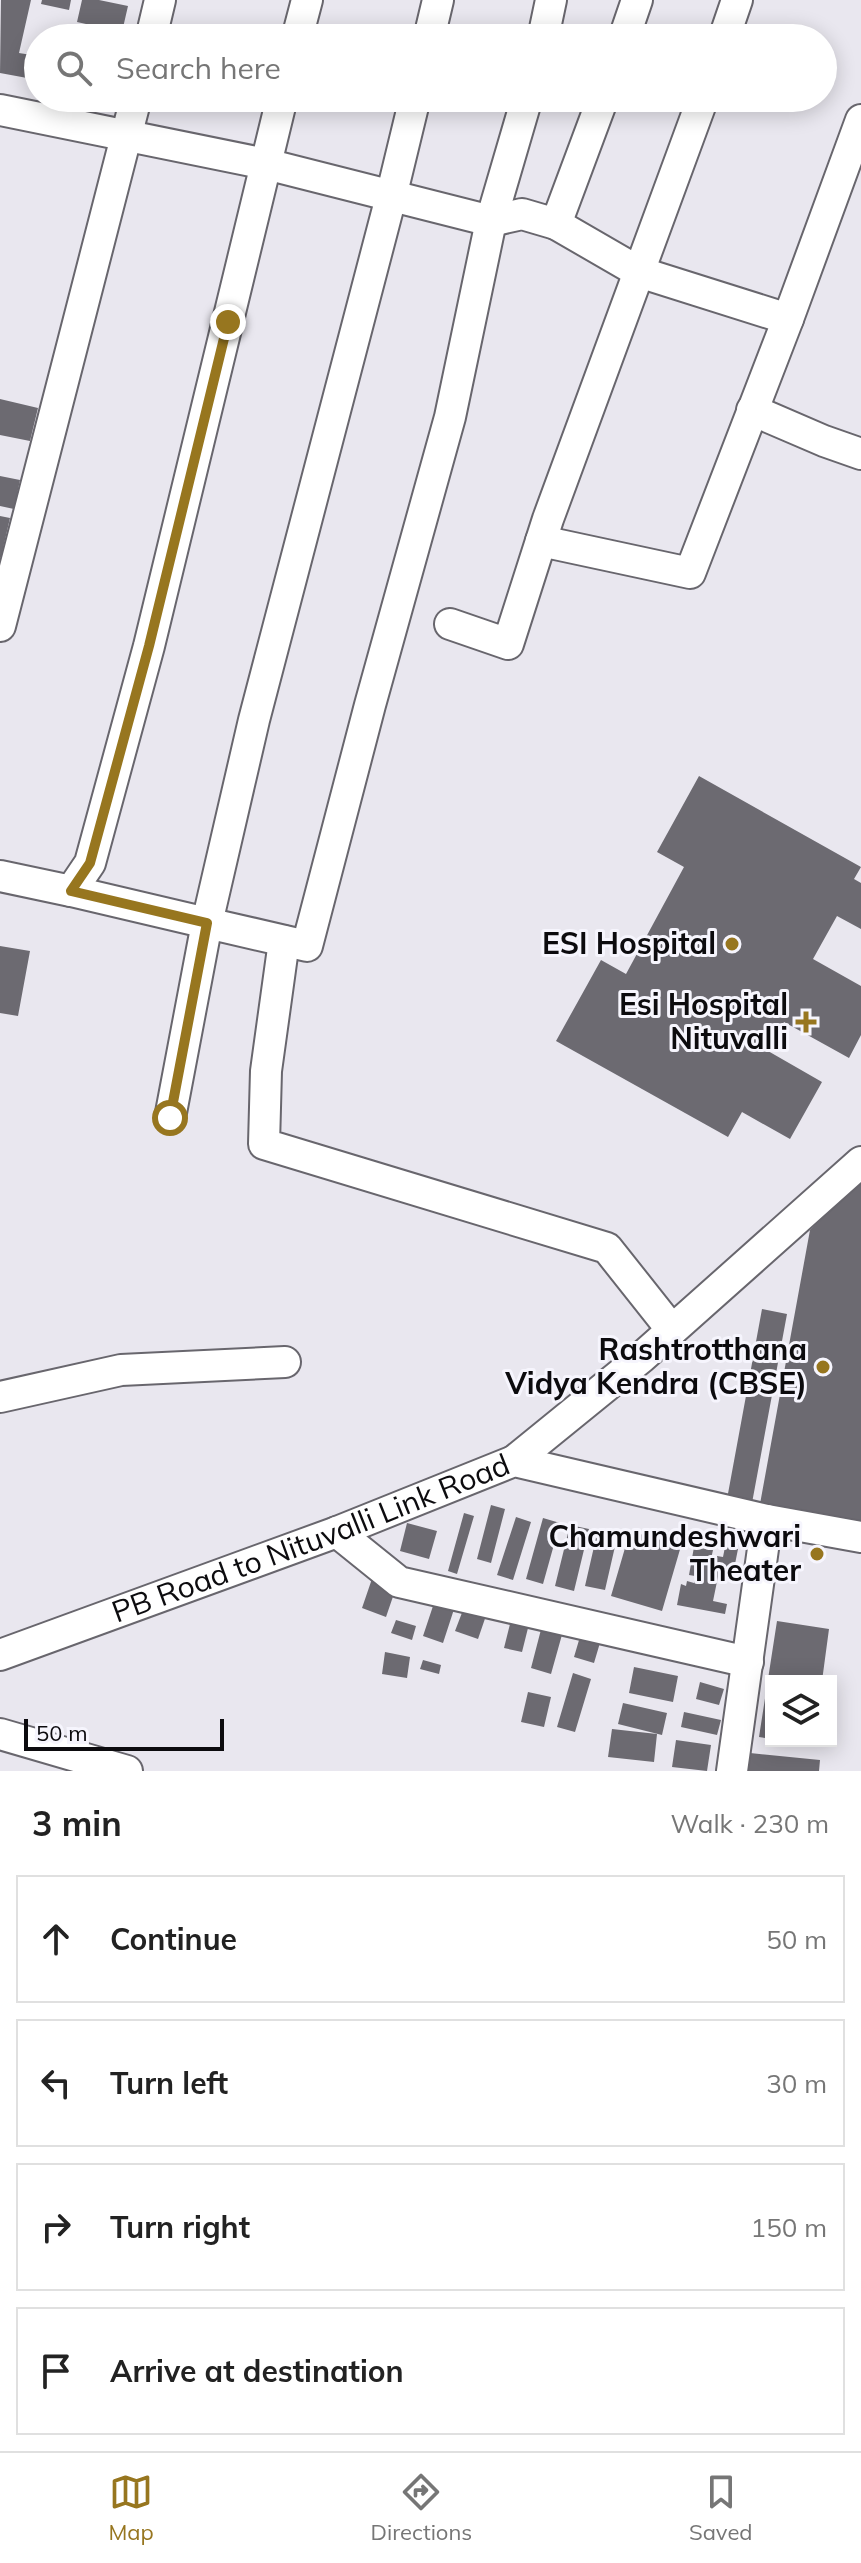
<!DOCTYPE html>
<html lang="en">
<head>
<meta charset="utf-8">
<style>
	body { margin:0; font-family:Mulish,sans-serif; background:#f6f6f6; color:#222 }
	.controls { position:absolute; right:24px; bottom:24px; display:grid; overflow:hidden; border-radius:0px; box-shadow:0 4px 20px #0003 }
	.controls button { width:72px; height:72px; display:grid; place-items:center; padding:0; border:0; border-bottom:2px solid #e0e0e0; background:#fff; color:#222; font:40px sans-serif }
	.scale { position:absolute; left:24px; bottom:20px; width:200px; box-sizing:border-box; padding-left:8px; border:4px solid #0c0b0e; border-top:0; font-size:22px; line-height:28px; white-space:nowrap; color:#0c0b0e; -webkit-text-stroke:6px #f6f5fd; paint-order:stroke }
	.stop { position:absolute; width:24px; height:24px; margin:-18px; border:6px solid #97761f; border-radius:50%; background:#fff }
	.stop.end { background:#97761f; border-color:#fff; box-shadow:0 2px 8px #0008 }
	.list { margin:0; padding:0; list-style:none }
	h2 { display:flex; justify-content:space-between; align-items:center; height:104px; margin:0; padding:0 32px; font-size:34px }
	h2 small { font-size:26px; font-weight:400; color:#767676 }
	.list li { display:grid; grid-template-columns:52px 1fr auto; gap:24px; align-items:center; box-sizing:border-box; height:128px; margin:0 16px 16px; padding:0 16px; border:2px solid #e0e0e0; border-radius:0px }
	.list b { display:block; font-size:30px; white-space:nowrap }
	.list em { font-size:26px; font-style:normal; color:#767676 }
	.icon { flex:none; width:44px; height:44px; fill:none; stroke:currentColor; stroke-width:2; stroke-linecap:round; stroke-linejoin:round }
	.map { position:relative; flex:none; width:861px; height:1771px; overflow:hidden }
	.search { position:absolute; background:#fff; box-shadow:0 4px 20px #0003; left:24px; right:24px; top:24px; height:88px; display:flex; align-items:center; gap:20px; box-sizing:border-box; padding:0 28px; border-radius:44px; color:#767676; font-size:30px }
	.sheet { height:680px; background:#fff }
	nav { display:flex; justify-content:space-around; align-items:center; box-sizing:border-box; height:112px; border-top:2px solid #e0e0e0; background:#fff; font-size:22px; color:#767676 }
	nav a { display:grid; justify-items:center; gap:4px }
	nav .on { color:#97761f }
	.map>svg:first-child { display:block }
	.building { fill:#6c6a71 }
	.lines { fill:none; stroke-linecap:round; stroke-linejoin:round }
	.minor-casing { stroke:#68666d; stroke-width:34 }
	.minor { stroke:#fff; stroke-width:30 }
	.route { stroke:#97761f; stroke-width:10 }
	.poi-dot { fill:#97761f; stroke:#f6f5fd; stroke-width:3 }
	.labels { text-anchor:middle; stroke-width:6; stroke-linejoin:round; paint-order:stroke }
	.poi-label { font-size:30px; font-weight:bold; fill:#0c0b0e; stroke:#f6f5fd; text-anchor:end }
	.street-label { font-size:30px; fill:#0c0b0e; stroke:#f6f5fd }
</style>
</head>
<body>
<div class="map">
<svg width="861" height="1771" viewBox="0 0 861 1771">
	<rect width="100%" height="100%" fill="#e9e7ef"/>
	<path class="building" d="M1 0H31L19 53 38 56V80L0 73Z
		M42 0H71L69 10 41 4Z
		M82 0H99L128 6 122 32 77 22Z
		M0 399 38 408 30 441 0 435Z
		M0 476 20 480 14 509 0 506Z
		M0 516 10 518 1 557H0Z
		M699 776 861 867 854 879 861 883V929L837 916 813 959 861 986V1035L849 1058 784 1022 768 1051 822 1082 790 1139 742 1112 728 1137 556 1041 601 960 626 974 684 867 657 852Z
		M0 946 30 951 18 1016 0 1013Z
		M861 1181V1525L760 1504 810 1230Z
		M762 1309 787 1314 752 1503 727 1499Z
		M491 1505 505 1509 491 1563 477 1559Z
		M464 1513 474 1516 457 1574 448 1571Z
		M516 1517 531 1522 513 1580 497 1575Z
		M543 1518 560 1523 543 1584 526 1579Z
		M407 1523 437 1531 429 1559 400 1551Z
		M570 1525 589 1529 574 1591 555 1586Z
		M630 1531 681 1546 662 1611 611 1596Z
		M596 1538 616 1542 605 1590 585 1586Z
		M694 1547 713 1550 711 1559 717 1560V1556L723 1557 725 1547 738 1549 734 1569 720 1567 713 1601 727 1604 725 1614 677 1605 681 1584 686 1586 687 1581 694 1583 695 1576 689 1575Z
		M375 1570 399 1579 386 1617 362 1608Z
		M437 1594 457 1600 443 1643 423 1636Z
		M468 1597 490 1604 478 1639 455 1631Z
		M512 1616 530 1620 522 1652 504 1648Z
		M544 1618 565 1624 551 1674 531 1668Z
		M396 1620 416 1626 412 1640 391 1633Z
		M777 1621 829 1629 822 1681H771V1739L759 1737Z
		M582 1630 602 1636 594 1663 574 1657Z
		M385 1652 410 1657 407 1678 382 1674Z
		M423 1660 441 1665 439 1674 420 1669Z
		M634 1667 678 1676 673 1702 629 1693Z
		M573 1673 591 1679 575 1732 557 1727Z
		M700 1682 724 1689 719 1705 696 1699Z
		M528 1692 551 1697 544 1727 521 1722Z
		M623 1703 667 1713 662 1735 618 1724Z
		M684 1712 721 1720 717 1735 681 1727Z
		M612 1729 657 1734 654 1762 608 1757Z
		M676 1740 711 1745 707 1771 672 1767Z
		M750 1753 820 1760 819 1771H748Z"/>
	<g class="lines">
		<defs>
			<g id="minor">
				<path d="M151 38 160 0"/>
				<path d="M297 38 307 0"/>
				<path d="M429 38 438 0"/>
				<path d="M543 38 551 0"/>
				<path d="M624 38 637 0"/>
				<path d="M724 38 737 0"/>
				<path d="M0 110 266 164 491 221 522 214 556 224 603 98"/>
				<path d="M556 224 639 272 788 319"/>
				<path d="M752 410 824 441 861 454"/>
				<path d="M541 541 690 573 788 319 861 120"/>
				<path d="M450 624 508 644 548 519 703 98"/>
				<path d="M0 626 136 98"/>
				<path d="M0 876 71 891 90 863 149 646 282 98"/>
				<path d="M71 891 207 923 254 720 391 197 415 98"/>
				<path d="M284 941 266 1071 264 1144 607 1248 672 1330"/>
				<path d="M170 1118 207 923 307 946 370 705 450 417 491 221 527 98"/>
				<path d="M0 1397 121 1370 285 1362"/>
				<path d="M514 1461 642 1357 861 1162"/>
				<path d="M337 1532 399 1582 748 1662"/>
				<path id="s1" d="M0 1655 337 1532 514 1461 767 1520 861 1537"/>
				<path d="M0 1734 127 1771"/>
				<path d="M732 1771 767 1520"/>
			</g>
		</defs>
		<use href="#minor" class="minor-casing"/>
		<use href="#minor" class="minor"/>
	</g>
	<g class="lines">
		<path class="route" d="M170 1118 207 923 71 891 90 863 149 646 228 322"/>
	</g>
	<g class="poi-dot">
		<circle cx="732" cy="944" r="8"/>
		<path d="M802 1010h8v8h8v8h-8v8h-8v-8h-8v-8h8z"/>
		<circle cx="823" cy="1367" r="8"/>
		<circle cx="817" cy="1554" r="8"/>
	</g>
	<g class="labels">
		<g class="poi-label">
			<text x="716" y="954">ESI Hospital</text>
			<text x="788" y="1015">Esi Hospital<tspan x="788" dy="34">Nituvalli</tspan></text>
			<text x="807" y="1360">Rashtrotthana<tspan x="807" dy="34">Vidya Kendra (CBSE)</tspan></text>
			<text x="801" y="1547">Chamundeshwari<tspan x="801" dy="34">Theater</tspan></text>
		</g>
		<g class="street-label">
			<text dy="10" stroke="none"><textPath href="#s1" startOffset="332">PB Road to Nituvalli Link Road</textPath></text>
		</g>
	</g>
</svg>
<div class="controls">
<button><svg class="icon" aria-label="layers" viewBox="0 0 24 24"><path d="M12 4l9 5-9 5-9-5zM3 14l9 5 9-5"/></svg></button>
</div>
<div class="scale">50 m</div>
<div class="stop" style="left:170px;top:1118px"></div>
<div class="stop end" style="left:228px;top:322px"></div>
<div class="search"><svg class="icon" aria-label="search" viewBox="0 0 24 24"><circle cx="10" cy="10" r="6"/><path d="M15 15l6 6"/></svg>Search here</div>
</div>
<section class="sheet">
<h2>3 min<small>Walk · 230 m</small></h2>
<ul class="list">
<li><svg class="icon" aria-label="ahead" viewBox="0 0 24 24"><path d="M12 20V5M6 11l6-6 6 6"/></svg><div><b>Continue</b></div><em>50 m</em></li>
<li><svg class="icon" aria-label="left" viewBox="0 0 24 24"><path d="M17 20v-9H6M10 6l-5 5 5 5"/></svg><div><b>Turn left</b></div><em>30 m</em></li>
<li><svg class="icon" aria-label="right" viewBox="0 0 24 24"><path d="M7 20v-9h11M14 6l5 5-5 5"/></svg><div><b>Turn right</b></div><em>150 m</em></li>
<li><svg class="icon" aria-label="arrive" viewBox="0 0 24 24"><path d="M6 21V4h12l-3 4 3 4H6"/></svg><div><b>Arrive at destination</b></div></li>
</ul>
</section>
<nav>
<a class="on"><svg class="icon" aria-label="map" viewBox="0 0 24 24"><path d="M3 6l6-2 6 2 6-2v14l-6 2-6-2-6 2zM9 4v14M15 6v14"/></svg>Map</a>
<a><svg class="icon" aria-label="directions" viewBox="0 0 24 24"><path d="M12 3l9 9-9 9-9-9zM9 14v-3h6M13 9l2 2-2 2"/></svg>Directions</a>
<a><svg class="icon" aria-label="saved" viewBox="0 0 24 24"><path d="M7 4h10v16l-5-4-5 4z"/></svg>Saved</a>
</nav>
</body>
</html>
